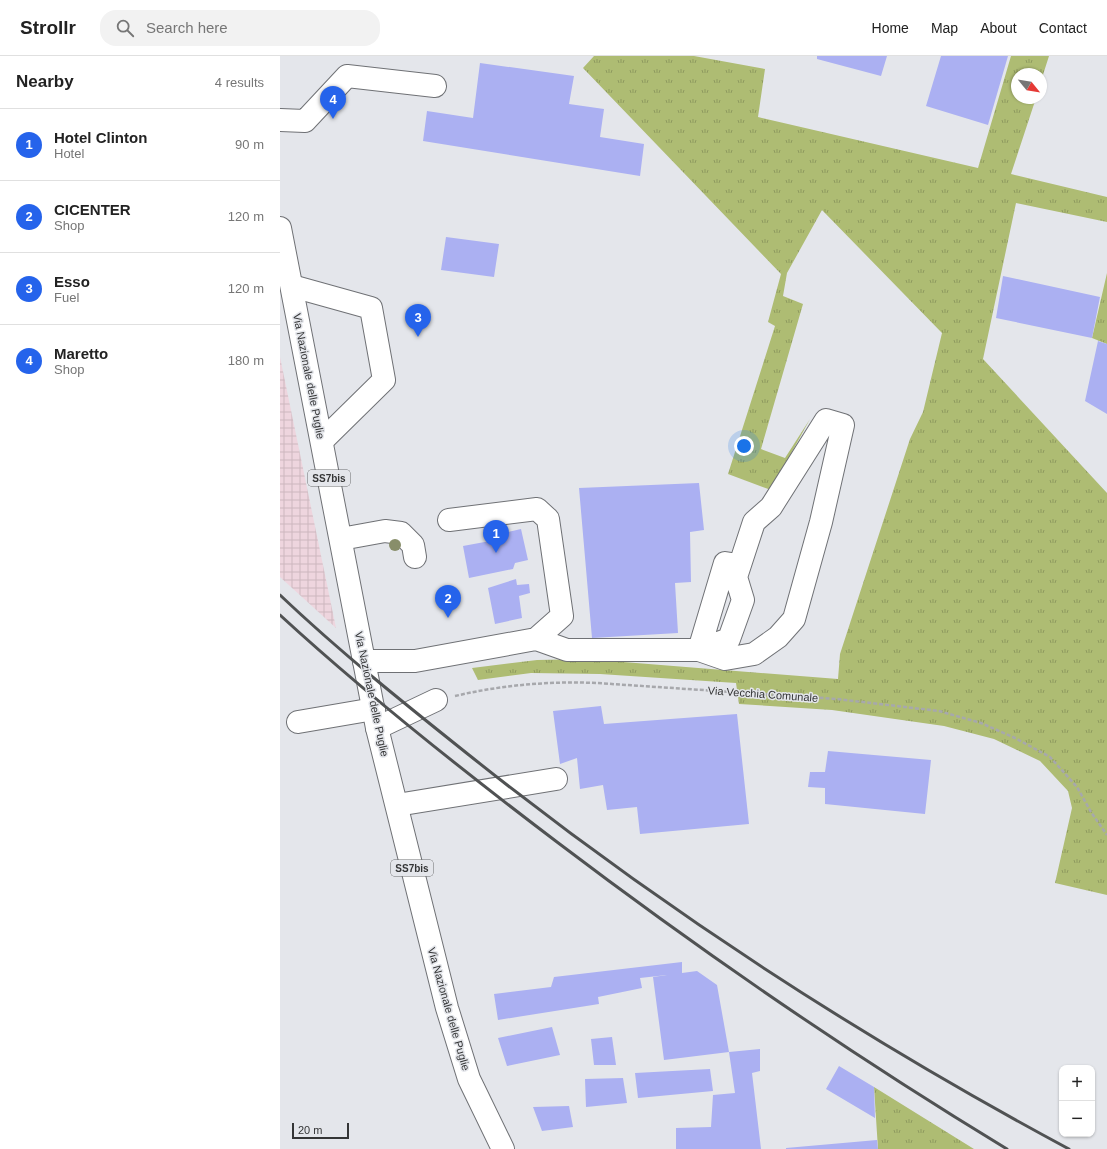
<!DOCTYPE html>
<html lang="en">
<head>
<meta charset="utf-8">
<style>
	body { margin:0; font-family:Arial,sans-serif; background:#f2f2f2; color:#222 }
	.controls { position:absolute; right:12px; bottom:12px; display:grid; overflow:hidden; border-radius:8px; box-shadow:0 1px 3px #0004 }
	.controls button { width:36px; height:36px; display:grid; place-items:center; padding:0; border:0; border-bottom:1px solid #e0e0e0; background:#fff; color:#222; font:20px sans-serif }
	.compass { position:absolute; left:731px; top:12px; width:36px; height:36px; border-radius:50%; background:#fff; box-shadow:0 1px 3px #0004; rotate:120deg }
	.scale { position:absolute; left:12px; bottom:10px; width:57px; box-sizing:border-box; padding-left:4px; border:2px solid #343536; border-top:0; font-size:11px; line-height:14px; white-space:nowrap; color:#343536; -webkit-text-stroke:3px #e4e6eb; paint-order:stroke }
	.you { position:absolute; left:464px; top:390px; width:14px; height:14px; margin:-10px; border:3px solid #fff; border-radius:50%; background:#1a73e8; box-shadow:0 0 0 6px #1a73e833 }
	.badge { display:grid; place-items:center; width:26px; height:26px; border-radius:50%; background:#2563eb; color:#fff; font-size:13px; font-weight:700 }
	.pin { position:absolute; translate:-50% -33px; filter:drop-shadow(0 1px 2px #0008) }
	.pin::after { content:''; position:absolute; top:21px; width:14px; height:12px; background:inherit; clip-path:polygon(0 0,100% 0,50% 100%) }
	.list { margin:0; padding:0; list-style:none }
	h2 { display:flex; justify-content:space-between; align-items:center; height:52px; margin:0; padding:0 16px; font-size:17px }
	h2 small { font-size:13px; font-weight:400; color:#767676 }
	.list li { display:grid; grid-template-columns:26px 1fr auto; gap:12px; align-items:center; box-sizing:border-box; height:72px; padding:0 16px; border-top:1px solid #e0e0e0 }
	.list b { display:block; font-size:15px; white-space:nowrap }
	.list p { margin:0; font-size:13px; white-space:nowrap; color:#767676 }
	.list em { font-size:13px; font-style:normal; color:#767676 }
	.icon { flex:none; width:22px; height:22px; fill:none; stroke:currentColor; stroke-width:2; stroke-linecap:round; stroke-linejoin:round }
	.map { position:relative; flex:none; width:827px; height:1093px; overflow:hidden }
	header { display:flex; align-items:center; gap:24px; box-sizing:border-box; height:56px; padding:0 20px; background:#fff; border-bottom:1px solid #e0e0e0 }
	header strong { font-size:19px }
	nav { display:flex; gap:22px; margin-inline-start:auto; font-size:14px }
	.search { width:280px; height:36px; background:#f2f2f2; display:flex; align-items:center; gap:10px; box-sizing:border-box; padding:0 14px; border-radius:16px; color:#767676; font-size:15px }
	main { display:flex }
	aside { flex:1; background:#fff }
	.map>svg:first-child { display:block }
	.industrial { fill:url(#industrial-grid) }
	.grass { fill:url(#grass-tufts) }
	.building { fill:#abb0f2 }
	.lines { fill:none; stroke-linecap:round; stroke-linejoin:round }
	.minor-casing { stroke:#6f7175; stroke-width:24 }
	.major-casing { stroke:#6f7175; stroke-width:24 }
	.path { stroke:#a7a8ac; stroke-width:2.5; stroke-dasharray:4 2; stroke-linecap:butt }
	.minor { stroke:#fff; stroke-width:22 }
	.major { stroke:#fff; stroke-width:22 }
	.rail { stroke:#505253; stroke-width:3 }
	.tree { fill:#888e6a }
	.labels { text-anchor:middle; stroke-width:3; stroke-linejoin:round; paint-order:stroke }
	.shield { fill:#e4e6eb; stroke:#696a6c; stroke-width:1 }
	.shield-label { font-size:10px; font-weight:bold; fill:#343536 }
	.street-label { font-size:11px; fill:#343536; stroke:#e4e6eb }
</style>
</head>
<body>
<header>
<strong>Strollr</strong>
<div class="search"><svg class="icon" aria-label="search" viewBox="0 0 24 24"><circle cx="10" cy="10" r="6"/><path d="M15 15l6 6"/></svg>Search here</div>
<nav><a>Home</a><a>Map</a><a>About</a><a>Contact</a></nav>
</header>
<main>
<aside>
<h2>Nearby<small>4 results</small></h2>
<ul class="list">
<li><span class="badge">1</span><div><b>Hotel Clinton</b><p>Hotel</p></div><em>90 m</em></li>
<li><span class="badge">2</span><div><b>CICENTER</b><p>Shop</p></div><em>120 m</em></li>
<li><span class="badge">3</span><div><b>Esso</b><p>Fuel</p></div><em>120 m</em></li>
<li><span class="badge">4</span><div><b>Maretto</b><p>Shop</p></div><em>180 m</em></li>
</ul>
</aside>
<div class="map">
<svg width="827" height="1093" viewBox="0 0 827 1093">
	<defs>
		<pattern id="industrial-grid" width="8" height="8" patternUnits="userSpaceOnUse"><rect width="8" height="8" fill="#eed5de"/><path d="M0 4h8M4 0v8" fill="none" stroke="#cdb7bf"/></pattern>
		<pattern id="grass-tufts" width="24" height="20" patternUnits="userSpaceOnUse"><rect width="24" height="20" fill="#aebc73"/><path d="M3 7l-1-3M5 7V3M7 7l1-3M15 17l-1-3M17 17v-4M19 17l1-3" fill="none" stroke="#8e9a5f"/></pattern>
	</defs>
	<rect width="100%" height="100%" fill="#e4e6eb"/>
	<path class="industrial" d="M0 301 56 572 0 521Z"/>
	<path class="grass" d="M314 0H414L485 13 478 61 698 112 731 0H769L761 25V18H737V42H756L731 118 827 141V166L736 147 703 303 827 437V839L775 827 792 752 788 735 760 705 714 683 664 670 552 654 459 648 456 627 320 618 251 617 198 624 192 612 257 604 306 603 558 623 560 598 630 383 643 356 662 277 542 154 507 217 503 240 523 248 481 393 505 402 530 363 491 434 448 418 495 270 488 266 501 218 303 12Z
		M827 217V288L812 282Z
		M594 1031 694 1093H598Z"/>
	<path class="building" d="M537 0H607L601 20 537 3Z
		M661 0H728L708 69 646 50Z
		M200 7 294 20 289 48 324 53 320 81 364 88 360 120 143 85 147 55 193 62Z
		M166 181 219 188 214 221 161 214Z
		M723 220 820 241 812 282 716 262Z
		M818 285 827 288V358L805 345Z
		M419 427 424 474 410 476 411 526 395 527 398 577 312 582 299 432Z
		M241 473 248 504 235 507 233 513 189 522 183 490 210 485V480Z
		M236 523 237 529 249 528 250 537 239 540 242 562 215 568 208 532Z
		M321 650 324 668 457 658 469 768 360 778 357 751 327 754 323 729 300 733 297 702 280 708 273 655Z
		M548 695 651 704 645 758 545 748V732L528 731 530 716H545Z
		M402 906V917L417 915 437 929 449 996 480 993V1015L472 1017 481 1093H396V1072L431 1071 433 1039 455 1037 449 996 384 1004 373 921 387 919 360 922 362 932 318 941 319 948 218 964 214 938 271 931 274 921Z
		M272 971 280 999 227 1010 218 982Z
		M332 981 336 1009H314L311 983Z
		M559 1010 594 1031 595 1062 546 1033Z
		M430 1013 433 1035 358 1042 355 1017Z
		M343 1022 347 1047 306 1051 305 1023Z
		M289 1050 293 1071 262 1075 253 1051Z
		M597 1084 598 1093H506V1092Z"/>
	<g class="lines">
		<defs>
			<path id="minor" d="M0 64 25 65 67 20 155 30
				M12 230 91 252 104 324 42 385
				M61 483 105 475 121 477 133 489 135 501
				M256 583 287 594H419L445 603 474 598 498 581 514 563 541 466 563 369 546 364 491 451 474 466 456 521 463 544 449 583 419 594
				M419 594 445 507 458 509
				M84 605H135L256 583 282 560 268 463 257 453 169 464
				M18 666 94 653
				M97 672 156 644
				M117 749 276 723"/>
			<path id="major" d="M0 172 97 672 167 952 189 1023 223 1093"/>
		</defs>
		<use href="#minor" class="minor-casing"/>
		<use href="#major" class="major-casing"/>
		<path class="path" d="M175 640C222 629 269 625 317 627L557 643 659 655 701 667 735 682 770 701 797 731 811 756 827 779"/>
		<use href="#minor" class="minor"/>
		<use href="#major" class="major"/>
		<path class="rail" d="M0 539C60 596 125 648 189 699 377 849 578 980 789 1093
			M0 559C88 640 182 714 277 786 422 896 572 999 727 1093"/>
	</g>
	<circle class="tree" cx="115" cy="489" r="6"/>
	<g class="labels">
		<g class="shield">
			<rect x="28" y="414" width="42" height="16" rx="3"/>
			<rect x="111" y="804" width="42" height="16" rx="3"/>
		</g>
		<g class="shield-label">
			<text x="49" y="426">SS7bis</text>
			<text x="132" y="816">SS7bis</text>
		</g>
		<g class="street-label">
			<text transform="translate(29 320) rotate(79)" y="4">Via Nazionale delle Puglie</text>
			<text transform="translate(92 638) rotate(78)" y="4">Via Nazionale delle Puglie</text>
			<text transform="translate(483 638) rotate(4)" y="4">Via Vecchia Comunale</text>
			<text transform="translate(169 953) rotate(74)" y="4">Via Nazionale delle Puglie</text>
		</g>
	</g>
</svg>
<div class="controls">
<button>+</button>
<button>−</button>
</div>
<svg class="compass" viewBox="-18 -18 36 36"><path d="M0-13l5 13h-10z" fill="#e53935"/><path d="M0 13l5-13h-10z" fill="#767676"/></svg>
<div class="scale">20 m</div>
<div class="you"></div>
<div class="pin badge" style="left:216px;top:497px">1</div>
<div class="pin badge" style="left:168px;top:562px">2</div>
<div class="pin badge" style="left:138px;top:281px">3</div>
<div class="pin badge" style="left:53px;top:63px">4</div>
</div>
</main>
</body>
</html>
